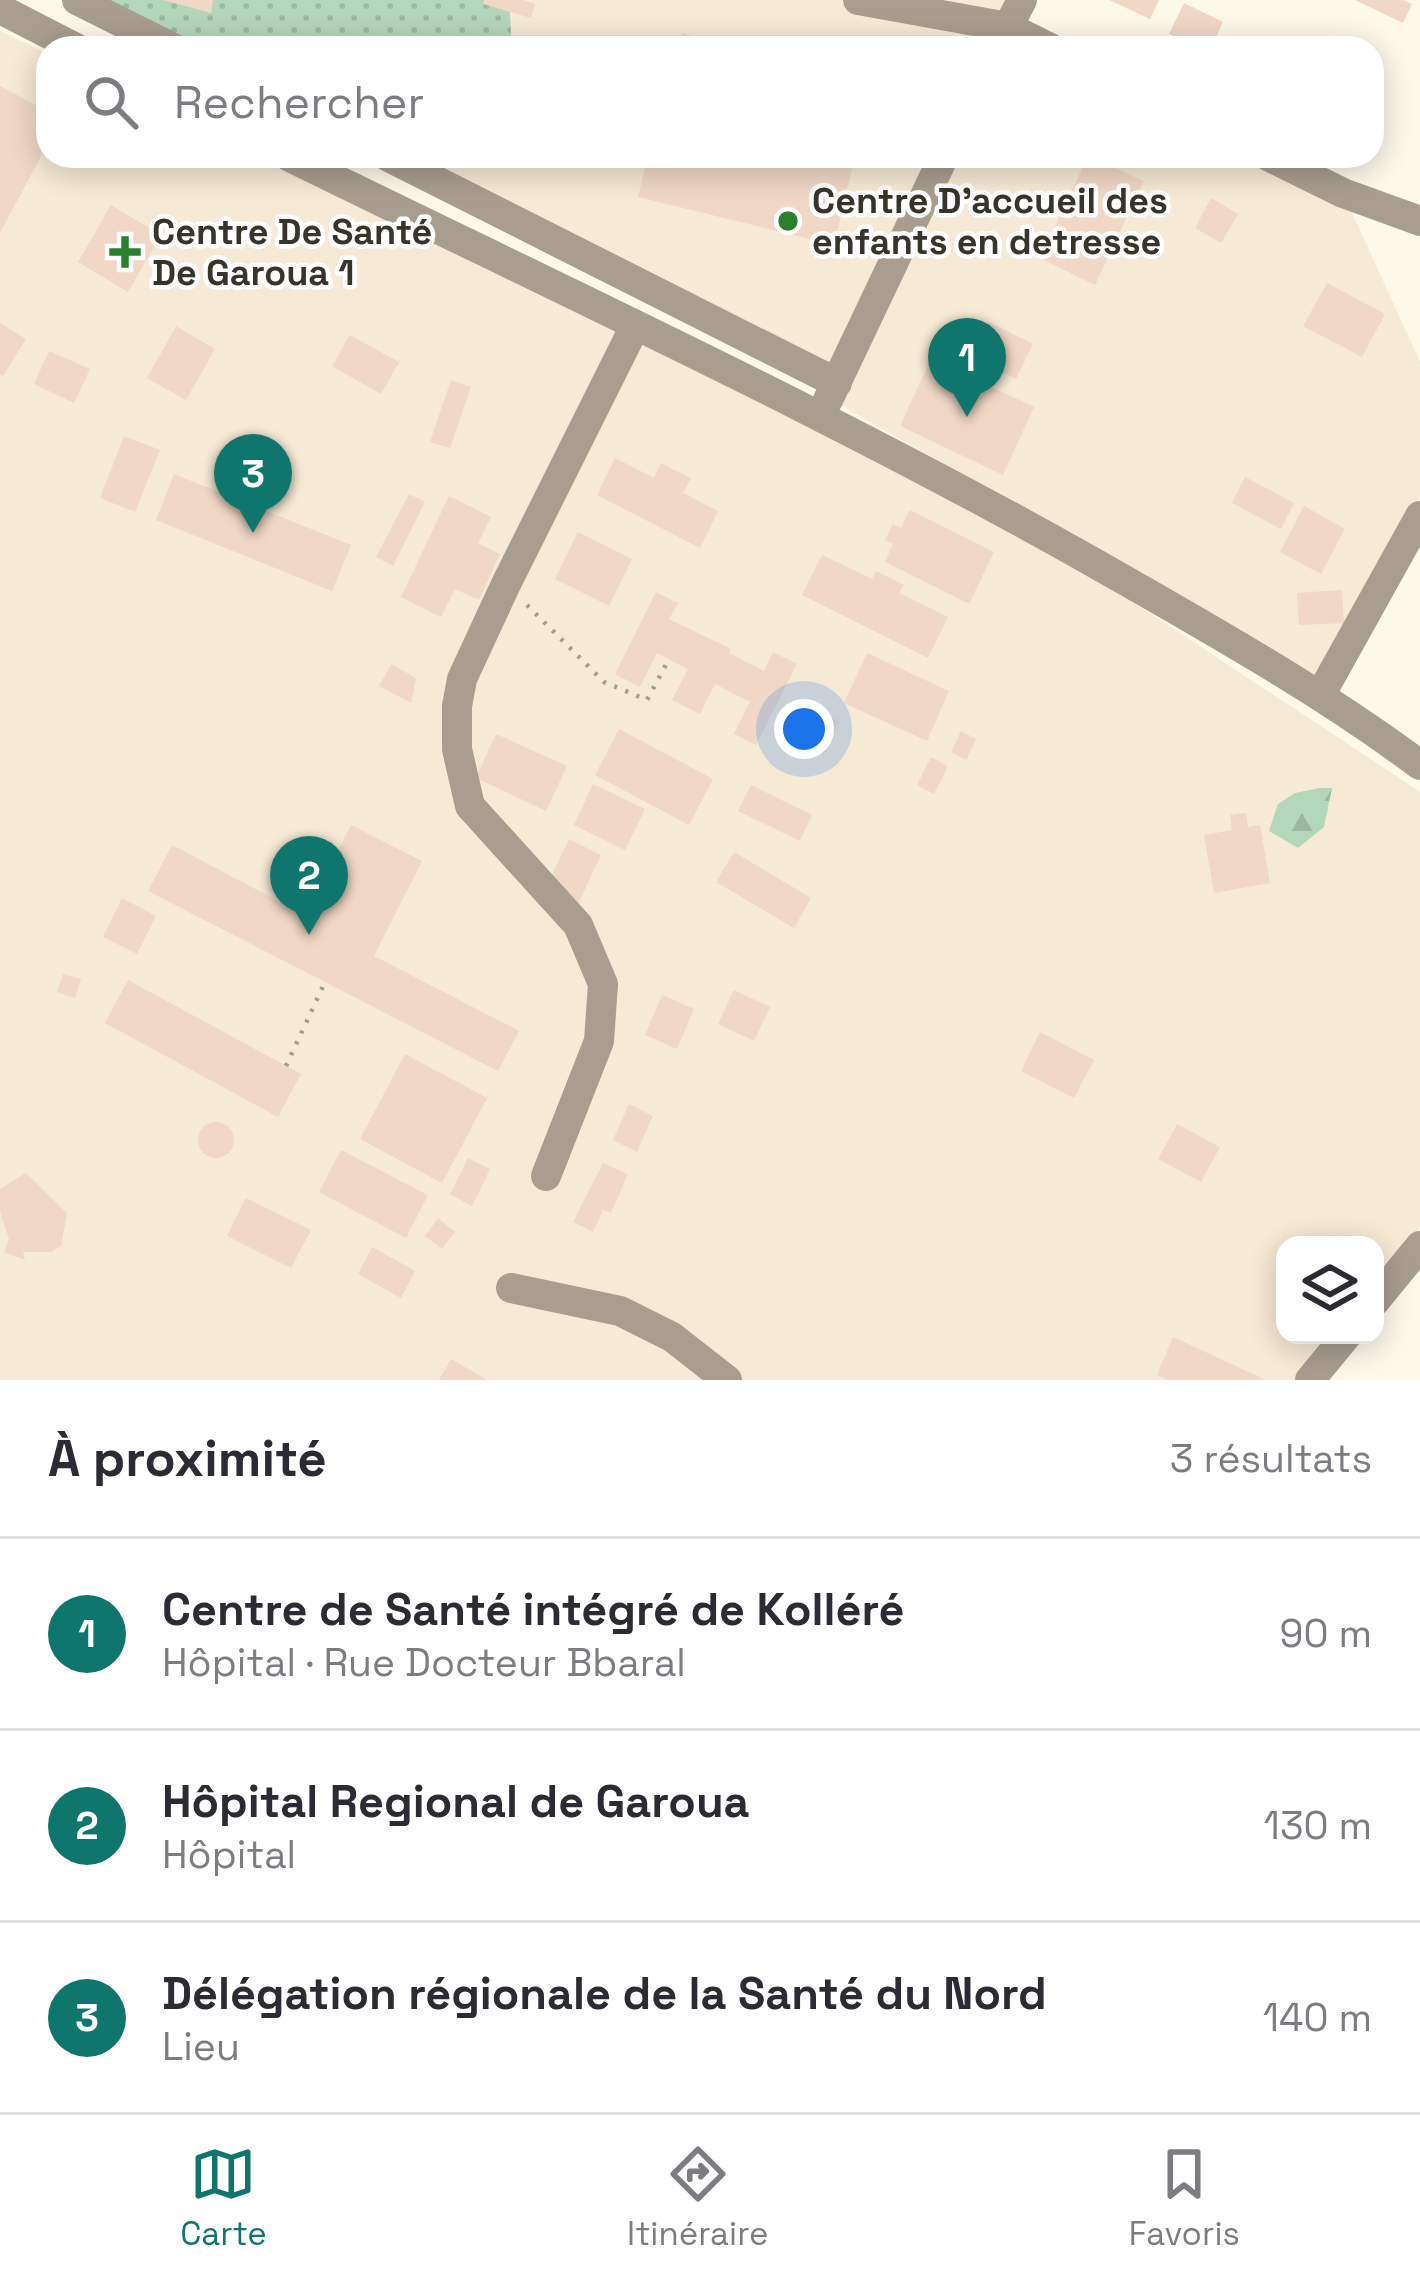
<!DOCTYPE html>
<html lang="fr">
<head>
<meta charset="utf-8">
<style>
	body { margin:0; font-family:"Space Grotesk",sans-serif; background:#f7f7f7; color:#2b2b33 }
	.controls { position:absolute; right:36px; bottom:36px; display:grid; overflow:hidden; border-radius:24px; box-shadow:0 6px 30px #0003 }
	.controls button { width:108px; height:108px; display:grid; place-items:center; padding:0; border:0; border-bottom:3px solid #e1e1e2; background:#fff; color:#2b2b33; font:60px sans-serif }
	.you { position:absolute; left:804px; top:729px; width:42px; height:42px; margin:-30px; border:9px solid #fff; border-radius:50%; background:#1a73e8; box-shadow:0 0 0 18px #1a73e833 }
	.badge { display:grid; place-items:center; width:78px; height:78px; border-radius:50%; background:#0f766e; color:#fff; font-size:39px; font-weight:700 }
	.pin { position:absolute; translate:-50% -99px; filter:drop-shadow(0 3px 6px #0008) }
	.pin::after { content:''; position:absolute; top:63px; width:42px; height:36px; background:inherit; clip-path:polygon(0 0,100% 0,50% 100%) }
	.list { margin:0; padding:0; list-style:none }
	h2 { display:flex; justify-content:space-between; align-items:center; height:156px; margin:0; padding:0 48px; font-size:51px }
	h2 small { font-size:39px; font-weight:400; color:#7c7c81 }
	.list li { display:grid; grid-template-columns:78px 1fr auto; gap:36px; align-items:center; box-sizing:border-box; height:192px; padding:0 48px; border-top:3px solid #e1e1e2 }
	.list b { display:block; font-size:45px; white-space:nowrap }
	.list p { margin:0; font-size:39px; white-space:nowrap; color:#7c7c81 }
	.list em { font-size:39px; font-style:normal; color:#7c7c81 }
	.icon { flex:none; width:66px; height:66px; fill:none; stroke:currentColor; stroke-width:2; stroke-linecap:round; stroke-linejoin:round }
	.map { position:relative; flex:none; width:1420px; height:1380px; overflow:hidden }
	.search { position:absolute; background:#fff; box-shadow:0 6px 30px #0003; left:36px; right:36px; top:36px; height:132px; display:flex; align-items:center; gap:30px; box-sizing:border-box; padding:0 42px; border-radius:36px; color:#7c7c81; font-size:45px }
	.sheet { height:732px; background:#fff }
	nav { display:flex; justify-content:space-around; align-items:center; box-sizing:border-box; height:168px; border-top:3px solid #e1e1e2; background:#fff; font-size:33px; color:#7c7c81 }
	nav a { display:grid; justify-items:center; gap:6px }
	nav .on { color:#0f766e }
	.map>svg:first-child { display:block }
	.commercial { fill:#f6e9d5 }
	.grass { fill:url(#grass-dots) }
	.forest { fill:url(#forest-firs) }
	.building { fill:#f0d7c6 }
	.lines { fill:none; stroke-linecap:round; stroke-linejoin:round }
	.path { stroke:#a09c8e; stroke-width:4.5; stroke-dasharray:3 9; stroke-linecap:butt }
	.minor { stroke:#a89d8f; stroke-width:30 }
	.poi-dot { fill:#29802e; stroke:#fff; stroke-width:4.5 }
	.labels { text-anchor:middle; stroke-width:9; stroke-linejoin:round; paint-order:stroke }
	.poi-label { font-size:36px; font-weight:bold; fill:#373429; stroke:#fff; text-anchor:start }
</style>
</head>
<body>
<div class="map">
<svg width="1420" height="1380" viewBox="0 0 1420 1380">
	<defs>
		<pattern id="grass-dots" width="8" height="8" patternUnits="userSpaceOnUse" patternTransform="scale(3)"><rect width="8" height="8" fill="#b4d6bb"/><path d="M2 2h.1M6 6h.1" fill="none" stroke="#9bb8a1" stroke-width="1.8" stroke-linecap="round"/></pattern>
		<pattern id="forest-firs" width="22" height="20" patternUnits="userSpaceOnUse" patternTransform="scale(3)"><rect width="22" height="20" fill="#b4d6bb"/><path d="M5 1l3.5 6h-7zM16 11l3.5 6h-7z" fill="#9bb8a1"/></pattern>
	</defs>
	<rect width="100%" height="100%" fill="#fdf8e8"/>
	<path class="commercial" d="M100 0H1026L1002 48H194Z
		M0 31 48 54V156H261L727 382 1088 572 1420 792V1226L1375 1286V1245H1285V1335H1338L1305 1380H0Z
		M406 156H1246L1343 193 1420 362V496L1336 691 829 398 842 371Z"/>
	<path class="grass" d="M100 0H509L512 48H194Z"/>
	<path class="forest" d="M1320 788H1332L1324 827 1298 848 1269 831 1278 804 1295 793Z"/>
	<path class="building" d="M163 0H213L211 13Z
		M484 0H522L535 4 531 18 483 4Z
		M1109 0H1159L1150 19Z
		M1355 0H1403L1412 4 1403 23Z
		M1184 3 1223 22 1211 48H1199L1169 34Z
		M682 33 730 47V48H678Z
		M0 86 48 112V143L0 233Z
		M648 156H855L834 245 638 197Z
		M1088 156 1144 181 1095 285 1040 258Z
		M1211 198 1238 214 1221 243 1195 228Z
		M111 205 161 235 128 292 78 262Z
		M1327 283 1385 314 1362 357 1303 326Z
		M987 321 1033 344 1016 379 970 356Z
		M0 323 26 339 3 376 0 374Z
		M176 326 215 349 186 400 147 378Z
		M350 335 399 362 381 394 332 366Z
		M49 351 90 369 74 403 34 384Z
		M931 359 1034 407 1003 475 900 426Z
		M451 380 471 387 450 448 430 442Z
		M124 436 160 450 135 512 100 498Z
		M615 458 654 478 661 463 691 478 683 493 718 511 700 548 597 495Z
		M174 474 351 545 332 591 156 520Z
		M1245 477 1294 503 1281 529 1232 503Z
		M409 494 425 502 393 566 376 557Z
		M449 496 491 517 478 543 500 554 479 600 455 589 441 617 401 597Z
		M1304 506 1345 529 1321 574 1280 552Z
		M910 510 994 552 969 604 885 562 893 544 885 540 893 524 901 528Z
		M578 532 632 559 609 606 555 579Z
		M822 555 872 579 876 571 904 585 899 593 948 617 928 658 802 595Z
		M1342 590 1344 623 1299 625 1297 593Z
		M656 592 678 603 669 619 731 649 729 653 764 671 773 652 797 664 756 745 734 734 750 702 715 684 700 714 672 700 688 669 657 653 640 687 615 674Z
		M867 653 949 691 927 741 844 703Z
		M391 664 416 678 411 703 379 686Z
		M794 701 839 721 825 753 780 733Z
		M619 729 713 779 689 825 595 775Z
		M961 731 976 739 966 760 951 752Z
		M496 734 567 766 546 811 476 778Z
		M931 757 948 766 934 794 917 785Z
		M593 784 645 809 625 850 574 825Z
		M751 785 812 815 800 841 738 811Z
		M1246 813 1248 827 1260 825 1270 883 1214 893 1204 835 1232 830 1230 815Z
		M351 825 422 861 374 956 519 1031 498 1071 148 891 172 845 305 915Z
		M569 839 601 855 579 902 547 886Z
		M734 852 811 898 794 928 716 882Z
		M122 898 156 916 137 954 103 937Z
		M63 974 81 979 75 998 57 992Z
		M128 980 301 1074 278 1117 105 1023Z
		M734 990 770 1007 754 1041 718 1024Z
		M662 995 694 1009 677 1049 645 1035Z
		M1040 1032 1094 1060 1074 1098 1021 1071Z
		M405 1054 487 1098 442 1183 360 1139Z
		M629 1104 653 1116 637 1152 613 1140Z
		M198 1140a18 18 0 1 1 36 0a18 18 0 1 1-36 0Z
		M1177 1124 1220 1147 1201 1182 1158 1159Z
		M341 1150 428 1195 406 1238 319 1192Z
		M468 1158 490 1169 472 1206 450 1194Z
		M603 1163 628 1174 611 1213 603 1210 593 1232 573 1222Z
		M26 1173 67 1213 61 1246 51 1252H23L25 1260 4 1252 9 1239 0 1211V1189Z
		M246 1198 311 1230 291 1268 227 1236Z
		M438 1218 455 1232 442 1249 425 1236Z
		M372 1247 415 1271 401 1298 358 1274Z
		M1173 1337 1266 1380H1168L1157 1375Z
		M451 1359 487 1380H439Z"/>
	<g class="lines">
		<path class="path" d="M527 605 604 682 647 700 669 659
			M286 1066 325 982"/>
		<path class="minor" d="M77 0 173 48
			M858 0 1008 27 1050 48
			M0 9 76 48
			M997 48 1022 0
			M288 156C569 294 855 425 1126 581 1227 639 1326 695 1420 765
			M387 156 837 383
			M1268 156 1343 193 1420 221
			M828 400 944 156
			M1321 694 1420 516
			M546 1176 599 1041 603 984 578 925 470 806 457 749V706L462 679 506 584 635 326
			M511 1288 620 1311 672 1337 727 1380
			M1375 1301 1420 1246
			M1310 1380 1347 1335"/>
	</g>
	<g class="poi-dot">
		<circle cx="788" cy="221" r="12"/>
		<path d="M119 234h12v12h12v12h-12v12h-12v-12h-12v-12h12z"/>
	</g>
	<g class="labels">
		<g class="poi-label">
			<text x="812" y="213">Centre D'accueil des<tspan x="812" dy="41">enfants en detresse</tspan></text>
			<text x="152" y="244">Centre De Santé<tspan x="152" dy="41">De Garoua 1</tspan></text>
		</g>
	</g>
</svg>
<div class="controls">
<button><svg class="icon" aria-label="layers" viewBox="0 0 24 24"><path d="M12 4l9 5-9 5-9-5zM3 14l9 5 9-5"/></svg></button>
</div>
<div class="you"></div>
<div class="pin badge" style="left:967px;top:417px">1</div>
<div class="pin badge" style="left:309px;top:935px">2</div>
<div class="pin badge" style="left:253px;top:533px">3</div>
<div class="search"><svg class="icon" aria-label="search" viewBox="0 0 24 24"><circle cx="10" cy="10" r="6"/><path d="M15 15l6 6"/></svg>Rechercher</div>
</div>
<section class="sheet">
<h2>À proximité<small>3 résultats</small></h2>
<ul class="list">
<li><span class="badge">1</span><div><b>Centre de Santé intégré de Kolléré</b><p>Hôpital · Rue Docteur Bbaral</p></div><em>90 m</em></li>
<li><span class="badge">2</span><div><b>Hôpital Regional de Garoua</b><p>Hôpital</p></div><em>130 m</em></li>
<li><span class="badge">3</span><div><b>Délégation régionale de la Santé du Nord</b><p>Lieu</p></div><em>140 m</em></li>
</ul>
</section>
<nav>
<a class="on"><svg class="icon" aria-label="map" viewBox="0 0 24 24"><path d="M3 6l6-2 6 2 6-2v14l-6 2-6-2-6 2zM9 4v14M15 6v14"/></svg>Carte</a>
<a><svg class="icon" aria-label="directions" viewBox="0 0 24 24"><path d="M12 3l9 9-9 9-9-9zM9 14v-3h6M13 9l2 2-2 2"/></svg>Itinéraire</a>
<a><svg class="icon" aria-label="saved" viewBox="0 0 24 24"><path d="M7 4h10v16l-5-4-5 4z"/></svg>Favoris</a>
</nav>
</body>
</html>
